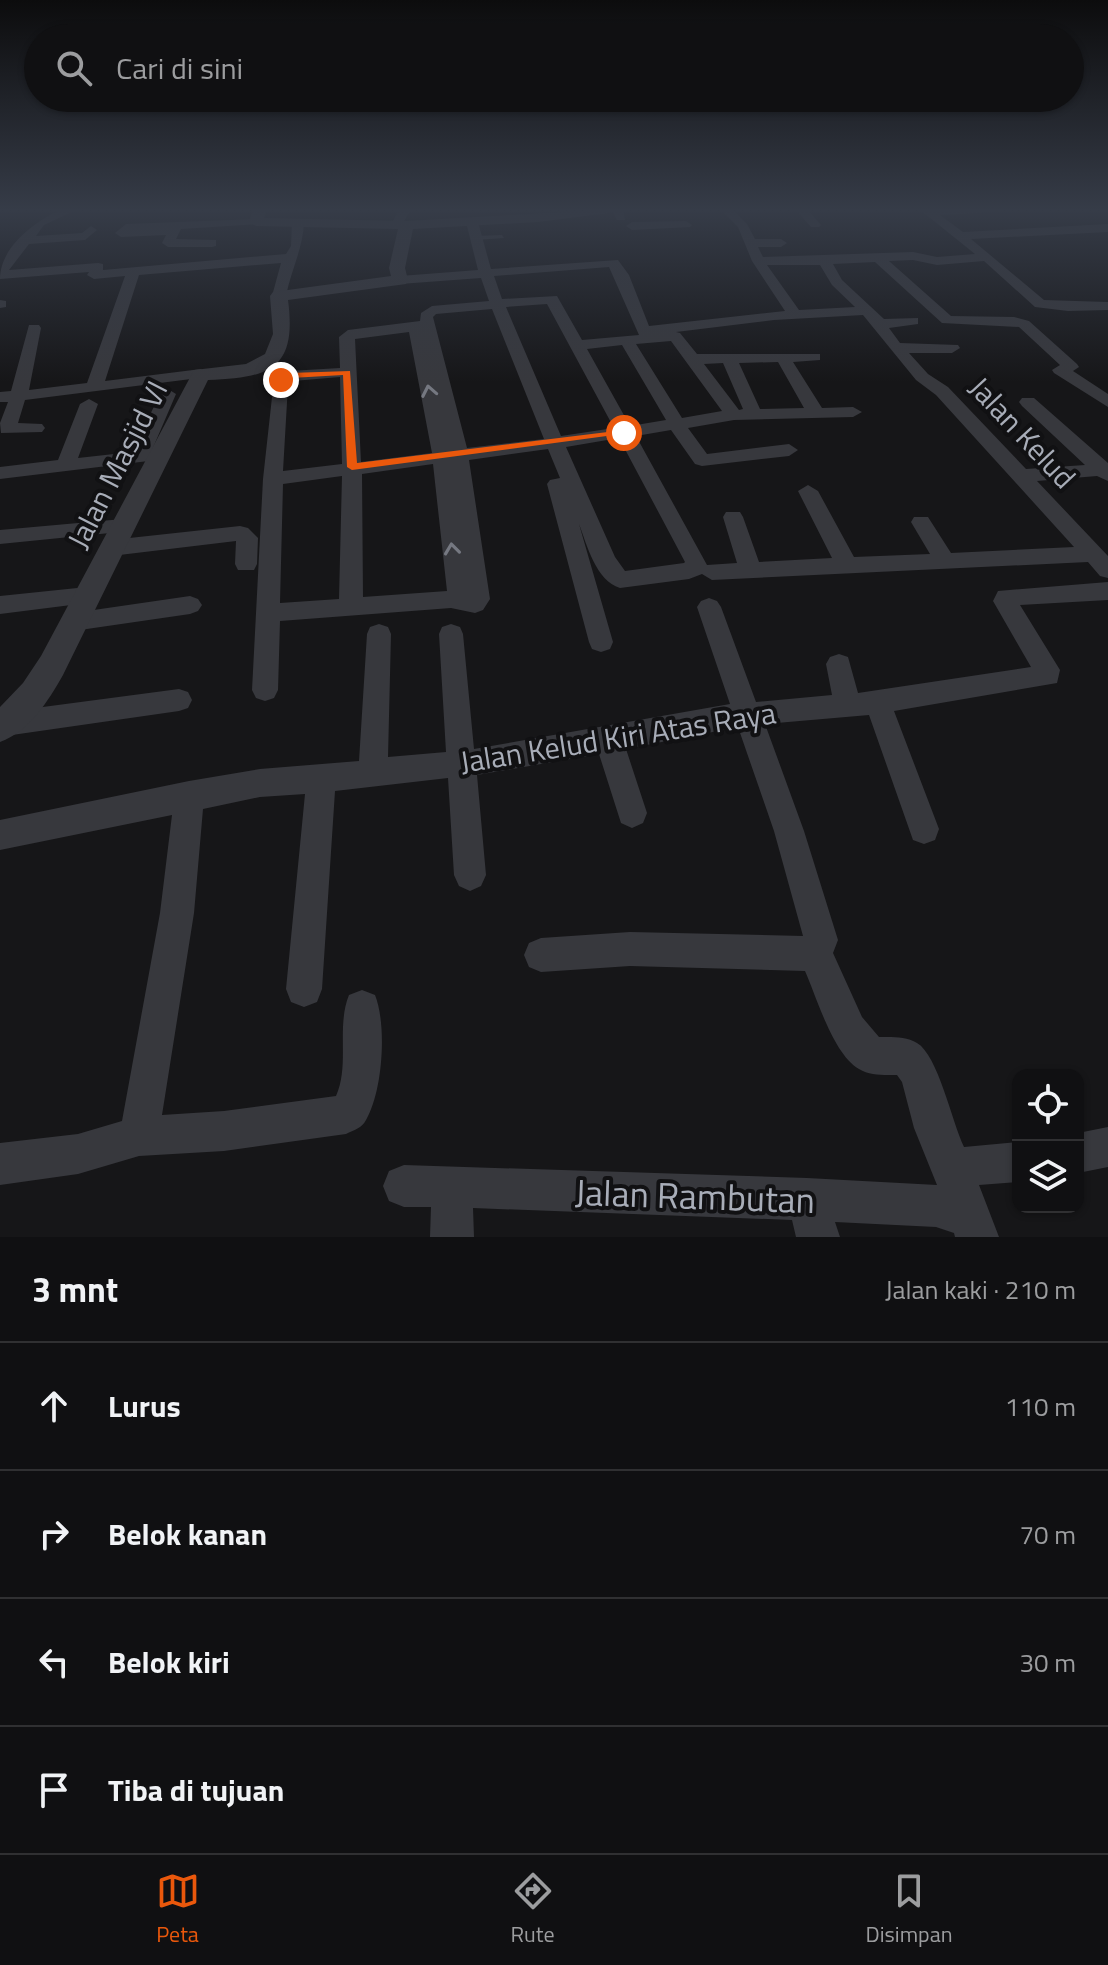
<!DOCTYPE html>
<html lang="id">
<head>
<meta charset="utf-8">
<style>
	body { margin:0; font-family:"Titillium Web",sans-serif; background:#1e1e20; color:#f1f3f6 }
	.controls { position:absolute; right:24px; bottom:24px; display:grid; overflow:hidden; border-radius:16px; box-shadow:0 2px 6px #0004 }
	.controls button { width:72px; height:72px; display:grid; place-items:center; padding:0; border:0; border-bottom:2px solid #303032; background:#101012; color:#f1f3f6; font:40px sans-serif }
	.stop { position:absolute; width:24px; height:24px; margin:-18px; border:6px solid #ea580c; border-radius:50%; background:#fff }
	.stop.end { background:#ea580c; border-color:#fff; box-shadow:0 2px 8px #0008 }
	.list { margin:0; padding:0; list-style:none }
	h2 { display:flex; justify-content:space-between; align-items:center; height:104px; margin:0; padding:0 32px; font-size:34px }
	h2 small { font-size:26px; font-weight:400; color:#9c9d9f }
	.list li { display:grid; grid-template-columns:52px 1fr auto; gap:24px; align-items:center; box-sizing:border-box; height:128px; padding:0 32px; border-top:2px solid #303032 }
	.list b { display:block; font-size:30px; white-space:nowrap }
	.list em { font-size:26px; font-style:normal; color:#9c9d9f }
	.icon { flex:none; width:44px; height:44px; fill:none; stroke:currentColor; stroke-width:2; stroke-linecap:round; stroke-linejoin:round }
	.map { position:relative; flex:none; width:1108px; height:1237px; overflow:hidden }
	.search { position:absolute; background:#101012; box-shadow:0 2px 6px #0004; left:24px; right:24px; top:24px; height:88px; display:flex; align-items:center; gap:20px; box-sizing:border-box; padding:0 28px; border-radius:44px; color:#9c9d9f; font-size:30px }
	.sheet { height:616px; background:#101012 }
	nav { display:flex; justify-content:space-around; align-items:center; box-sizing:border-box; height:112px; border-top:2px solid #303032; background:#101012; font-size:22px; color:#9c9d9f }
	nav a { display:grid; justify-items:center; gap:4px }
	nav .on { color:#ea580c }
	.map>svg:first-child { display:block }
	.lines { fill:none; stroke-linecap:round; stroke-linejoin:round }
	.service { fill:#37383d; fill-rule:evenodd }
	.minor { fill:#37383d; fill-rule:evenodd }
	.tertiary { fill:#37383d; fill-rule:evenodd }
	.oneway { stroke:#757881 }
	.route { fill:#ea580c }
	.labels { text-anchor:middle; stroke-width:8; stroke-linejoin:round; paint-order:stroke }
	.street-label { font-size:30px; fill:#a8adb8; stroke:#111113 }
	.near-street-label { font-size:36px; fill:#a8adb8; stroke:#111113 }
</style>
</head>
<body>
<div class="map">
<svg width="1108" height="1237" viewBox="0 0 1108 1237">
	<rect width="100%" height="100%" fill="#161618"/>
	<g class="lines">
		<path class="service" d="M502 235 504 238 475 240 472 238 475 236Z"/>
		<path class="minor" d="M62 209H78L44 225 36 236 82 233 91 226 97 230 85 240 29 244 9 270 98 263 103 264V270L286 254 291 246 292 222 298 219 304 222C303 249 291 270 286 296L279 300 272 296 281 263 139 275 105 381 201 369 209 374 207 377 25 400 18 423 42 424 45 428 42 432 1 433 0 423 8 402H0V392L11 391 29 325H39L41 328 29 390 87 383 125 276 94 279 87 275 89 272 0 279C0 247 35 221 62 209Z
			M399 209H411L402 225 398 226 392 223Z
			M611 209H623L625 220H617Z
			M720 209H732L747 224 755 239H781L787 243 781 247H758L763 257 913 252 937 257 975 254 919 209H999L993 212 940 215 963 232 1108 224V232L971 239 1044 300 1108 302V310L1068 311 1035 307 984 261 937 265 913 260 889 261 951 316 1014 317 1029 321 1077 364 1079 367 1073 371 1108 394V407L1054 373 1052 370 1060 365 1019 327 942 323 875 262 833 264 842 280 884 319 918 318V324L889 328 900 343 958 345 960 348 952 353H909L928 374 948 387 1026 469 1085 465 1022 406 1019 402 1022 398H1034L1108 463V481L1097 476 1037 481 1108 556V578L1100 576 1088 562 712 580 702 574 689 579 620 588C596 581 587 545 579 524L613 642 610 649 601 652 592 649 589 642 547 484 550 480 560 478 548 449 469 460 490 599 483 610 475 613 451 608 280 621 278 690 274 698 265 701 256 698 252 690 263 479 274 379 289 371 340 368 339 337 348 330 420 321 421 313 432 306 489 301 481 278 400 284 393 280 400 276 478 270 466 222 472 219 478 222 491 269 618 260 629 275 649 326 785 311 752 261 738 227ZM767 265H820L832 285 855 307 799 310ZM609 267 639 335 582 340 557 296 502 299 494 276ZM547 304 614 428 561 436 506 307ZM492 309 544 439 467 448 433 317 436 314ZM863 315 916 380 936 395 1074 547 951 553 928 517H914L911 522 930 554 854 557 818 491 808 485 798 491 832 558 759 562 743 517 740 512H726L723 517 737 563 707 565 636 436 671 430 695 464 702 466 789 456 798 450 789 444 707 454 688 428 734 420 853 417 862 412 853 407 822 408 793 362 820 360V354H697L680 333 676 332 774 320ZM409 332 432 453 361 462 355 339ZM671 341 722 411 682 418 636 344ZM622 345 666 420 630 426 587 349ZM778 362 804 408 760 409 739 363ZM723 363 743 409 739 410 704 364ZM340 377 342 464 283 471 288 385 293 381ZM619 438 685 562 684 563 625 571 615 557 566 447ZM433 464 447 591 363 597 362 474ZM342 476 339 599 280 603 283 484Z
			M795 209H807L821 225 819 227H811Z
			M1100 209H1108V213Z
			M256 219 260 220V224L181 229 176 239 216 240V246L212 247H168L162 243 166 235 121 237 115 233 126 224Z
			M686 221 692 225 690 227 632 230 626 226 632 222Z
			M0 300 6 301V307L0 308Z
			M168 389 176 394 152 450 165 451 167 455 165 459 0 479V467L58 460 80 404 89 399 98 404 78 458 132 452 160 394Z
			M123 519 130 521 134 526 130 531 0 544V530Z
			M240 526 248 528 258 538 257 564 254 570H238L235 564 236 541 111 556 103 553 100 548 103 543 111 540Z
			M1108 582V600L1020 605 1060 670 1057 683 894 711 939 829 935 840 924 844 913 840 869 715 765 724 804 831 838 940 833 953 862 1017 879 1037C891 1037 906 1036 917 1043 938 1055 952 1122 964 1147L1018 1142V1182L979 1185 999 1237H955L954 1233 936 1227 835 1222 840 1237H796L792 1220 473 1208 474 1237H430L431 1207H404L389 1201 383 1186 389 1171 404 1165 807 1178 937 1185 914 1128 902 1082 897 1075C884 1075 870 1076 859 1069 833 1054 817 998 805 971L630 966 541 972 529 967 524 955 529 943 541 938 630 932 803 936 774 831 738 727 626 749 647 813 643 823 632 828 621 823 599 754 477 775 486 875 481 886 470 891 459 886 454 875 448 778 335 791 322 989 317 1002 304 1007 291 1002 286 989 305 794 260 797 203 809 194 913 162 1115 224 1111 336 1096C350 1065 336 1027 349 995L362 990 375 995C387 1025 383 1091 366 1120 362 1128 354 1130 346 1134L224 1151 139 1156 78 1174 0 1185V1143L78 1134 122 1121 160 913 172 815 0 850V820L189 781 260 769 359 761 367 634 370 627 379 624 388 627 391 634 388 757 446 752 439 634 442 627 451 624 460 627 463 634 474 749 730 704 697 607 701 601 709 598 717 601 721 607 756 702 832 695 826 664 830 657 839 654 848 657 858 693 1031 667 993 601 998 591Z
			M87 587 95 590 99 596 95 602 0 614V596Z
			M190 596 198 599 202 605 198 611 190 614 73 631 64 629 61 622 64 615 73 613Z
			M179 689 188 692 192 700 188 708 179 711 5 736 0 734V714L5 712Z
			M1108 1127V1167L1078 1173V1133Z"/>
		<path class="tertiary" d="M253 209H267L264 218 406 221 616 209 609 213 538 222 413 229 405 268 408 280 406 284 288 300C297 368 271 378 208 380L63 675C48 701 30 731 0 742V707L23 683 41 656 194 370 246 364 265 354 273 334 270 296 273 292 391 276 389 268 398 229 256 226 249 222Z"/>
	</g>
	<defs><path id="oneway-chevron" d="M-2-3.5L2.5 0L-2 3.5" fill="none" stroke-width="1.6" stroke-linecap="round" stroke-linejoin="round" transform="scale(2)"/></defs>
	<g class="oneway">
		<use href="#oneway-chevron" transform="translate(429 391) rotate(-101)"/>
		<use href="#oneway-chevron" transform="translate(452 549) rotate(-97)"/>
	</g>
	<linearGradient id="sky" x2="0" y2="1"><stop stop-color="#0c0c0d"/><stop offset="0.55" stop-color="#363c48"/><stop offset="1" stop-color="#363c48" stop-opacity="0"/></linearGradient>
	<rect width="1108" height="382" fill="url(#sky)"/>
	<path class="route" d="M350 371 357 463 624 430 629 433 352 470 347 467 343 375 291 378 281 383 277 380 289 373Z"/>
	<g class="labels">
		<g class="street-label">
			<text transform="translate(1022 433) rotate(47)" y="10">Jalan Kelud</text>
			<text transform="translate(118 465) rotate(-63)" y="10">Jalan Masjid VI</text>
			<text transform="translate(618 738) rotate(-9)" y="10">Jalan Kelud Kiri Atas Raya</text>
		</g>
		<g class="near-street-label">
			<text transform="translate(695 1196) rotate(2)" y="13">Jalan Rambutan</text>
		</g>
	</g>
</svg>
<div class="controls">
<button><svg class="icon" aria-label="locate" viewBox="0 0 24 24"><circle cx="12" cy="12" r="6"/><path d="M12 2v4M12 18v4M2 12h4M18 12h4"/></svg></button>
<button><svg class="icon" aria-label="layers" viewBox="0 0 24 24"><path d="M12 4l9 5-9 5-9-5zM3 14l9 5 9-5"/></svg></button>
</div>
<div class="stop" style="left:624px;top:433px"></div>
<div class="stop end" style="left:281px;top:380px"></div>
<div class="search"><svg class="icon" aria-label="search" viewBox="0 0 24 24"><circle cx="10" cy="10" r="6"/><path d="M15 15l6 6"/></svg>Cari di sini</div>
</div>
<section class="sheet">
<h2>3 mnt<small>Jalan kaki · 210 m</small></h2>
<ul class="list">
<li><svg class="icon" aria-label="ahead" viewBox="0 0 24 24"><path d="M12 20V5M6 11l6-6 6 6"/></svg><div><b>Lurus</b></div><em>110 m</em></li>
<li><svg class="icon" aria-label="right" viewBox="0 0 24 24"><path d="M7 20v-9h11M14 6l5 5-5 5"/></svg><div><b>Belok kanan</b></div><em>70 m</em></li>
<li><svg class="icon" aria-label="left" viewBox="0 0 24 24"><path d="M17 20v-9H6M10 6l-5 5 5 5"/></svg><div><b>Belok kiri</b></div><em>30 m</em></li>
<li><svg class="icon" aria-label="arrive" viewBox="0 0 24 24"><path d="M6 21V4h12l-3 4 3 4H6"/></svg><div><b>Tiba di tujuan</b></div></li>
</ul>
</section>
<nav>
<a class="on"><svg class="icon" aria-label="map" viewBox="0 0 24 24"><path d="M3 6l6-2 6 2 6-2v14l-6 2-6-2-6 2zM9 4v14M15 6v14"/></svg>Peta</a>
<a><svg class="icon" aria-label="directions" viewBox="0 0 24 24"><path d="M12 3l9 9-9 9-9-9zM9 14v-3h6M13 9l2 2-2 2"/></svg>Rute</a>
<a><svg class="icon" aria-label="saved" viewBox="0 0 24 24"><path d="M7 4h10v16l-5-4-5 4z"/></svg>Disimpan</a>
</nav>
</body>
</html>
